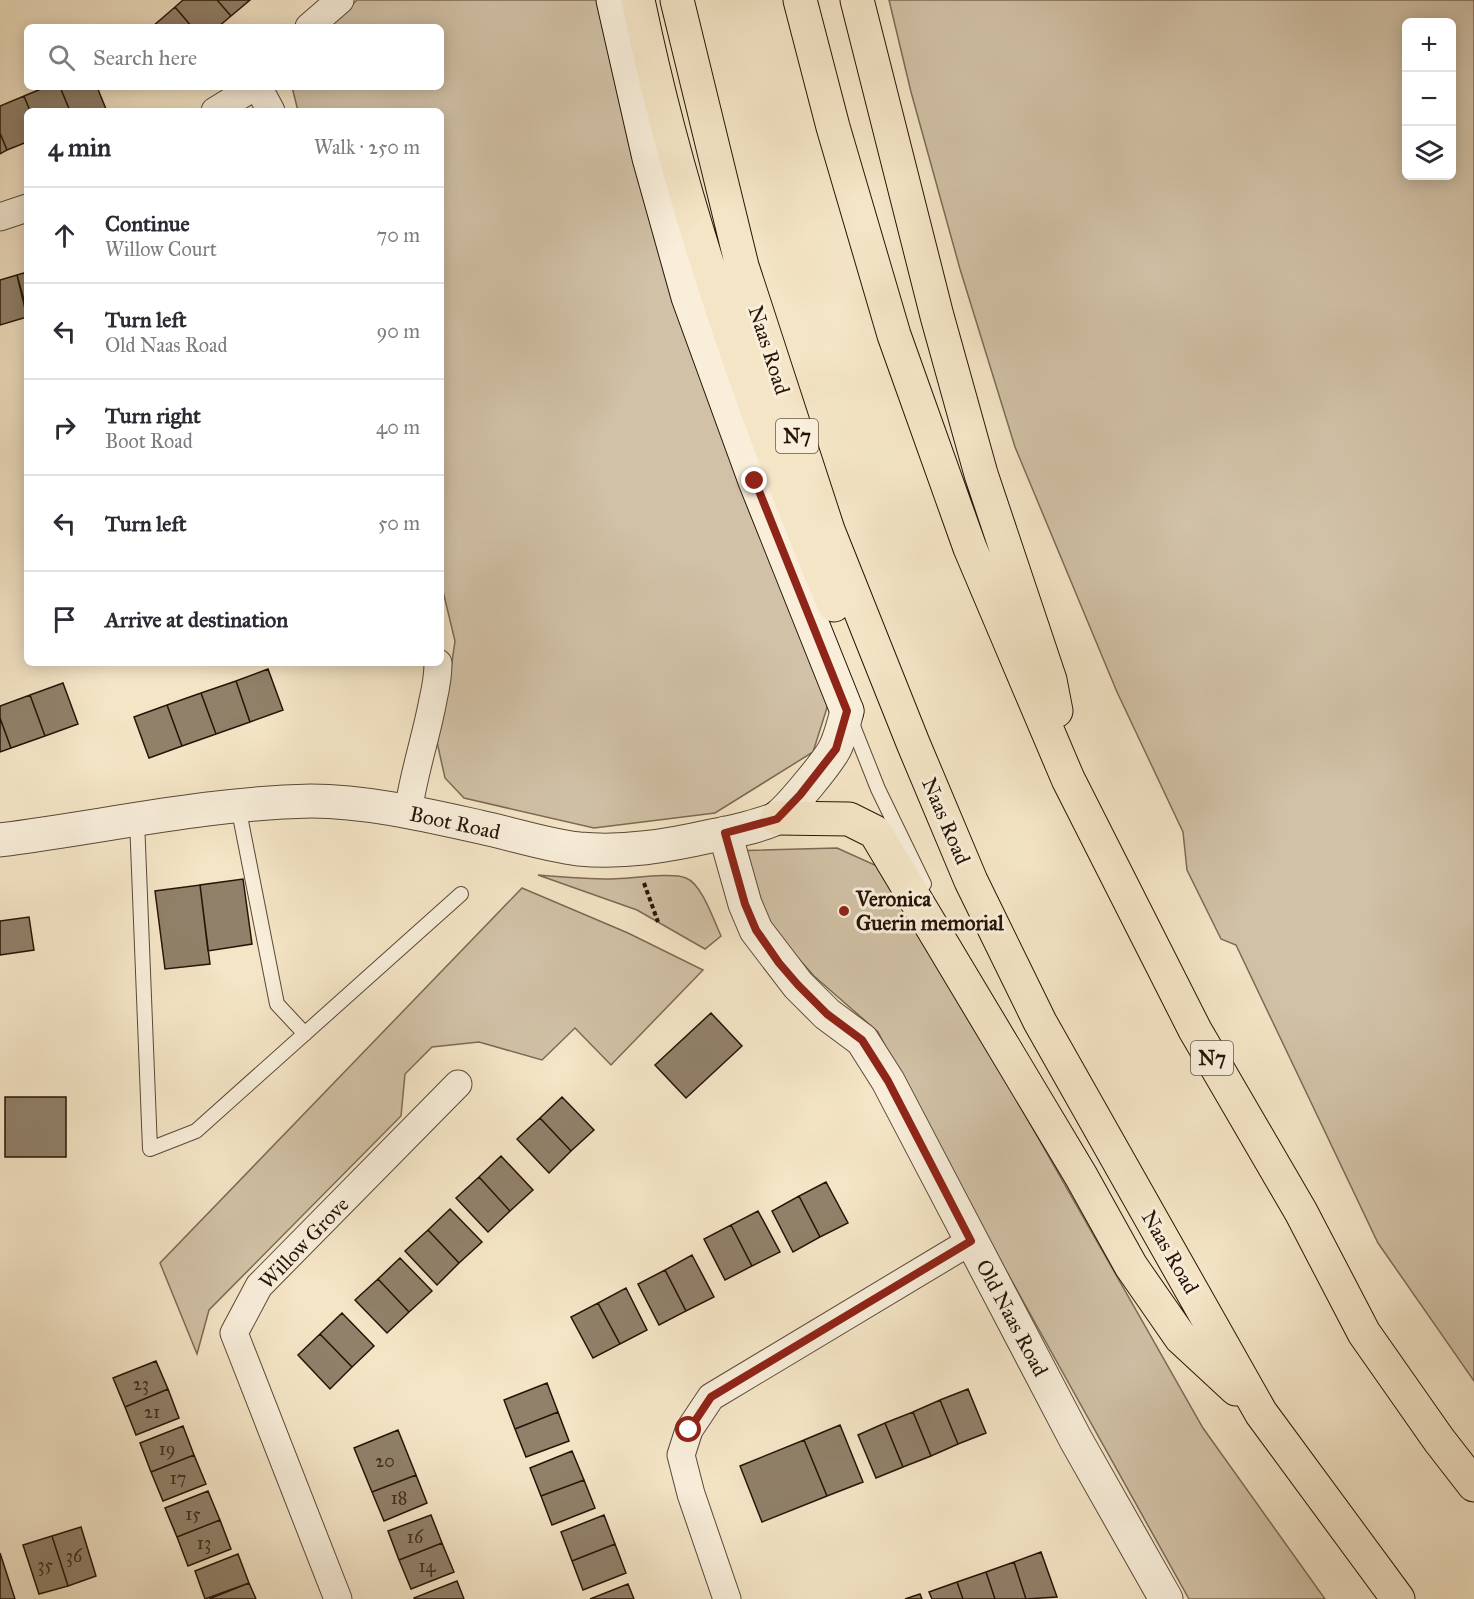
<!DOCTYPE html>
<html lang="en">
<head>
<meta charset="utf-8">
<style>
	body { margin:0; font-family:"IM FELL Great Primer",serif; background:#f7f7f7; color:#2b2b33 }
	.controls { position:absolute; right:18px; top:18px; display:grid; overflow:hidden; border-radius:9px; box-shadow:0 3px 15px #0003 }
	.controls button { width:54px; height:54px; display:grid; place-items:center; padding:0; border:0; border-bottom:2px solid #e1e1e2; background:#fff; color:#2b2b33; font:30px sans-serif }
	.stop { position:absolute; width:18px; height:18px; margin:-14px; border:4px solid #8f2418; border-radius:50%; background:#fff }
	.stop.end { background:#8f2418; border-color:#fff; box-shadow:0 2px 6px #0008 }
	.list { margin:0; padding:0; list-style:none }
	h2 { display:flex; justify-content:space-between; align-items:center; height:78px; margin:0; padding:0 24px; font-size:26px }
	h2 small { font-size:20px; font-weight:400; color:#7c7c81 }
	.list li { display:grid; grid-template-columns:39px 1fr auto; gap:18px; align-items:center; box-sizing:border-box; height:96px; padding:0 24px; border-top:2px solid #e1e1e2 }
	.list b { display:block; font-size:22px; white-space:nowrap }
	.list p { margin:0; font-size:20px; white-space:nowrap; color:#7c7c81 }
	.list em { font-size:20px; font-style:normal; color:#7c7c81 }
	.icon { flex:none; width:33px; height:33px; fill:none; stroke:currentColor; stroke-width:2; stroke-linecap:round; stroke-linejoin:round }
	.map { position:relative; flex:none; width:1474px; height:1599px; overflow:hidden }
	.search { position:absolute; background:#fff; box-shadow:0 3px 15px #0003; left:24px; top:24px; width:420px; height:66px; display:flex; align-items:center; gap:15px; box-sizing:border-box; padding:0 21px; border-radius:9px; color:#7c7c81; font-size:22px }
	.panel { position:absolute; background:#fff; box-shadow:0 3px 15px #0003; left:24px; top:108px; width:420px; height:558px; border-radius:9px }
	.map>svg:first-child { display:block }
	.green { fill:#d1c1a6; stroke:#7c6a56; stroke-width:1.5; fill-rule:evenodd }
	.building { fill:#91816a; stroke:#261407; stroke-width:1.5 }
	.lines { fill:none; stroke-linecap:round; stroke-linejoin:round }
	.service-casing { stroke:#5a4837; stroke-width:16 }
	.minor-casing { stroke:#5a4837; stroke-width:29 }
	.tertiary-casing { stroke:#5a4837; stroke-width:35 }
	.secondary-casing { stroke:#261407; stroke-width:35 }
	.trunk-casing { stroke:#261407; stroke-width:35 }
	.path { stroke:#261407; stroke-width:4; stroke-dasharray:4.5 3; stroke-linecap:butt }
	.service { stroke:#f8eeda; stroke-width:14 }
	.minor { stroke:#f8eeda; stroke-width:27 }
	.tertiary { stroke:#f8eeda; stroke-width:33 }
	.secondary { stroke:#f8eeda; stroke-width:33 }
	.trunk { stroke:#f4e5c6; stroke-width:33 }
	.route { stroke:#8f2418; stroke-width:8 }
	.poi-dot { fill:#8f2418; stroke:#f8eeda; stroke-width:2 }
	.labels { text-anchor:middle; stroke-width:6; stroke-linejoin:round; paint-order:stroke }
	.number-label { font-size:18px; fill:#412f20 }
	.shield { fill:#f8eeda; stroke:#655546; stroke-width:1.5 }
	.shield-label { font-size:20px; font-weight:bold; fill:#261407 }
	.street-label { font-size:21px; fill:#261407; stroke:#f8eeda }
	.poi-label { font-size:21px; font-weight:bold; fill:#261407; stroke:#f8eeda; text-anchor:start }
</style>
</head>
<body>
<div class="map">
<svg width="1474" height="1599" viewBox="0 0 1474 1599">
	<rect width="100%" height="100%" fill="#f4e5c6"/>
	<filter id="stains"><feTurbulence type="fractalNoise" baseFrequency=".00333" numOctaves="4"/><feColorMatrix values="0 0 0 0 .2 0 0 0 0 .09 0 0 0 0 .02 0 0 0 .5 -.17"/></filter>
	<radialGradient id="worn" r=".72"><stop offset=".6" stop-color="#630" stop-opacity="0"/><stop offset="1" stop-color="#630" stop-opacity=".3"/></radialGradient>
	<path class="green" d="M357 0H608L831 695 813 752 715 813 594 828 464 798 445 778 437 742 447 696 455 641 441 583V111H298L292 87H441V27H329Z
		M889 0H1474V1381L1378 1243 1236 945 1221 939 1187 870 1183 832 1117 692 1015 447 960 269 911 92ZM1406 22H1452V176H1406Z
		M837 848 886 870 1203 1428 1325 1599H1189L936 1145 878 1032 814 976 759 914 731 851Z
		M538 875C562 877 587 879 612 879 629 879 671 872 686 878 702 884 714 921 721 936L705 949 637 910Z
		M522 888 628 933 703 970 611 1065 575 1028 542 1060 479 1042 432 1047 405 1074 401 1116 209 1310 197 1354 160 1263Z"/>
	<path class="building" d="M183 0H217L231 16 218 27H192L175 7Z
		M217 0H250L231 16Z
		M175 7 192 27H152Z
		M46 87H60L70 111H30L24 96Z
		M60 87H97L106 109 101 111H70Z
		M24 96 30 111H27V142L7 150 0 133V106Z
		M0 133 7 150 0 154Z
		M27 272V311L17 275Z
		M17 275 27 317 0 325V280Z
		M268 669 283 710 250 722 236 681Z
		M236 681 250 722 216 734 201 693Z
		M63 683 78 724 45 736 30 695Z
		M201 693 216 734 182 746 167 705Z
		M30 695 45 736 11 748 0 718V706Z
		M167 705 182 746 149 758 134 717Z
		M0 718 11 748 0 752Z
		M243 879 252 944 208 951 200 885Z
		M200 885 210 964 165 969 155 891Z
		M29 917 34 950 0 955V921Z
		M711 1013 742 1046 686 1098 655 1065Z
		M5 1097H66V1157H5Z
		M562 1097 594 1130 571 1151 540 1118Z
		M540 1118 571 1151 549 1173 517 1139Z
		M501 1156 533 1190 510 1211 479 1177Z
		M479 1177 510 1211 488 1232 456 1198Z
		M826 1182 848 1223 820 1237 799 1196Z
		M799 1196 820 1237 793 1252 772 1211Z
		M450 1209 482 1242 459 1263 428 1230Z
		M758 1211 780 1252 752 1266 731 1225Z
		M731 1225 752 1266 725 1280 704 1239Z
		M428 1230 459 1263 437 1285 405 1251Z
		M692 1255 714 1297 686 1311 665 1270Z
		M400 1258 432 1291 409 1312 378 1279Z
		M665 1270 686 1311 659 1325 638 1284Z
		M378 1279 409 1312 387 1333 355 1300Z
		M626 1288 647 1330 620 1344 598 1303Z
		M598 1303 620 1344 593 1358 571 1317Z
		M342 1313 374 1346 352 1367 320 1334Z
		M320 1334 352 1367 330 1389 298 1355Z
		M156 1361 168 1389 125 1407 113 1378Z
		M547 1383 558 1412 515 1429 504 1400Z
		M168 1389 179 1418 136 1435 125 1407Z
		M968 1389 986 1433 958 1444 940 1400Z
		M940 1400 958 1444 931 1456 913 1412Z
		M558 1412 569 1441 526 1457 515 1429Z
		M913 1412 931 1456 903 1467 885 1423Z
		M885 1423 903 1467 876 1478 858 1435Z
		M840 1425 863 1482 827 1496 804 1440Z
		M183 1426 194 1455 151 1472 140 1443Z
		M398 1430 416 1475 372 1492 354 1448Z
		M804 1440 827 1496 762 1522 740 1466Z
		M572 1451 584 1480 541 1496 530 1468Z
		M194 1455 206 1484 163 1501 151 1472Z
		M416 1475 427 1503 384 1521 372 1492Z
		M584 1480 595 1508 552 1525 541 1496Z
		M208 1491 220 1520 177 1537 165 1508Z
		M431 1515 442 1543 399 1560 388 1531Z
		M604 1515 615 1544 572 1561 561 1532Z
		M220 1520 231 1549 188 1566 177 1537Z
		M81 1527 96 1576 68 1586 52 1536Z
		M52 1536 68 1586 39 1594 23 1545Z
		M442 1543 454 1572 411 1589 399 1560Z
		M615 1544 626 1573 583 1590 572 1561Z
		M1041 1552 1057 1597 1026 1599 1014 1562Z
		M0 1553 15 1599H0Z
		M238 1554 249 1583 205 1599 195 1571Z
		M1014 1562 1026 1599H995L986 1572Z
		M986 1572 995 1599H963L957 1582Z
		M457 1581 464 1599H414V1598Z
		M957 1582 963 1599H932L929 1592Z
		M249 1583 256 1599H209Z
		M628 1584 634 1599H590Z
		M920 1594 922 1599H905Z"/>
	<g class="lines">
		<defs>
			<path id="service" d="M851 721 878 789 924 884
				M238 806 277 1004 305 1034
				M137 820 150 1149 196 1131 461 894"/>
			<path id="minor" d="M309 27 340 0
				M258 87 271 111
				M215 111 254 87
				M0 217 27 208
				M408 813C413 775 426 738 433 700 436 687 438 676 438 663
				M338 1599 234 1333 259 1286 458 1084
				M727 1599 691 1494 681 1455 689 1430 711 1397 971 1241"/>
			<path id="tertiary" d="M725 833 745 904 756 930 798 985 827 1014 862 1040 888 1081 1076 1440 1166 1599
				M0 840C103 827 207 803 311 801 366 801 426 815 480 827 513 834 545 845 579 849 624 853 667 846 711 836 724 834 769 824 778 817 789 809 831 759 836 746 841 735 844 723 847 711"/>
			<path id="secondary" d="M613 0 649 158 688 297 755 481 847 711"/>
			<path id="trunk" d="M638 0C681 208 751 409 834 605
				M677 0 742 266 828 530 913 743 971 881 1040 1022 1261 1413 1398 1599
				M800 0 833 127 894 335 970 548 1068 779 1195 1030 1301 1212 1364 1333 1439 1440 1474 1485
				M857 0 937 316 981 474 1050 680 1056 711
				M777 818 849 819 875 832 1081 1176 1131 1266 1181 1338 1236 1389"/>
		</defs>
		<use href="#service" class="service-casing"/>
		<use href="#minor" class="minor-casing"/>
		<use href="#tertiary" class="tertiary-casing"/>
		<use href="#secondary" class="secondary-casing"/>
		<use href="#trunk" class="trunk-casing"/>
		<path class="path" d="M644 883 658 922"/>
		<use href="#service" class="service"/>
		<use href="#minor" class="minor"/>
		<use href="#tertiary" class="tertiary"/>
		<use href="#secondary" class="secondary"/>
		<use href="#trunk" class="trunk"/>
	</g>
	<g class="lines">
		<path class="route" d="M689 1430 711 1397 971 1241 888 1081 862 1040 827 1014 798 985 779 963 756 930 745 904 725 833 777 819 800 795 836 749 847 711 755 481"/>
	</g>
	<circle class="poi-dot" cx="844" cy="911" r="6"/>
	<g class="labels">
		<g class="number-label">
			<text x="141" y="1390">23</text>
			<text x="152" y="1418">21</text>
			<text x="167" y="1455">19</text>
			<text x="385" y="1467">20</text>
			<text x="178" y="1484">17</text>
			<text x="399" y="1504">18</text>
			<text x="193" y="1520">15</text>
			<text x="415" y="1543">16</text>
			<text x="204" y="1549">13</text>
			<text x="74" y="1562">36</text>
			<text x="45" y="1571">35</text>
			<text x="427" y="1572">14</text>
		</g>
		<g class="shield">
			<rect x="776" y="419" width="42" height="34" rx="4.5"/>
			<rect x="1191" y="1041" width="42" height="34" rx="4.5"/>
		</g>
		<g class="shield-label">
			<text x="797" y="443">N7</text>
			<text x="1212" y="1065">N7</text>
		</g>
		<g class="street-label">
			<text transform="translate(769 350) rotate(72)" y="7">Naas Road</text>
			<text transform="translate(946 821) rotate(67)" y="7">Naas Road</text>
			<text transform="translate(455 823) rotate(12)" y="7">Boot Road</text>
			<text transform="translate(304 1243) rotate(-46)" y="7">Willow Grove</text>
			<text transform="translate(1170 1252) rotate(60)" y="7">Naas Road</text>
			<text transform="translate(1012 1318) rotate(62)" y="7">Old Naas Road</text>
		</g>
		<g class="poi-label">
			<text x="856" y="906">Veronica<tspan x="856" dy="24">Guerin memorial</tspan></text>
		</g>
	</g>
	<rect width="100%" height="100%" filter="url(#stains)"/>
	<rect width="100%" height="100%" fill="url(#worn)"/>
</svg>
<div class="controls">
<button>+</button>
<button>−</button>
<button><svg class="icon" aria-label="layers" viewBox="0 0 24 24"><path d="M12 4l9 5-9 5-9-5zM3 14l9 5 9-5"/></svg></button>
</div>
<div class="stop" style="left:689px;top:1430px"></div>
<div class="stop end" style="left:755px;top:481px"></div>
<div class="search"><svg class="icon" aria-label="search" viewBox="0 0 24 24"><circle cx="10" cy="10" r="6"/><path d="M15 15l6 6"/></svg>Search here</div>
<section class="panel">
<h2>4 min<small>Walk · 250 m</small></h2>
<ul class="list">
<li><svg class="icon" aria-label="ahead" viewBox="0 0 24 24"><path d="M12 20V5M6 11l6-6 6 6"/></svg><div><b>Continue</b><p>Willow Court</p></div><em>70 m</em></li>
<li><svg class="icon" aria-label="left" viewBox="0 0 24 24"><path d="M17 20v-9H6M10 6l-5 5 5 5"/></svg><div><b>Turn left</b><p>Old Naas Road</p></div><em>90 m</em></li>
<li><svg class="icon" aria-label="right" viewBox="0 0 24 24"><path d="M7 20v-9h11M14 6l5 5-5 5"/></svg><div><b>Turn right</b><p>Boot Road</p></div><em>40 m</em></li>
<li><svg class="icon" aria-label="left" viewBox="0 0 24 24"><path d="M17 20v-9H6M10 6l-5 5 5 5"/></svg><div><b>Turn left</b></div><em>50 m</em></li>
<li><svg class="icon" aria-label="arrive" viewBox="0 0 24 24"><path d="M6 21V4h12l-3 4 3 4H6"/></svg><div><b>Arrive at destination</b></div></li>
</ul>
</section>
</div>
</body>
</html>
